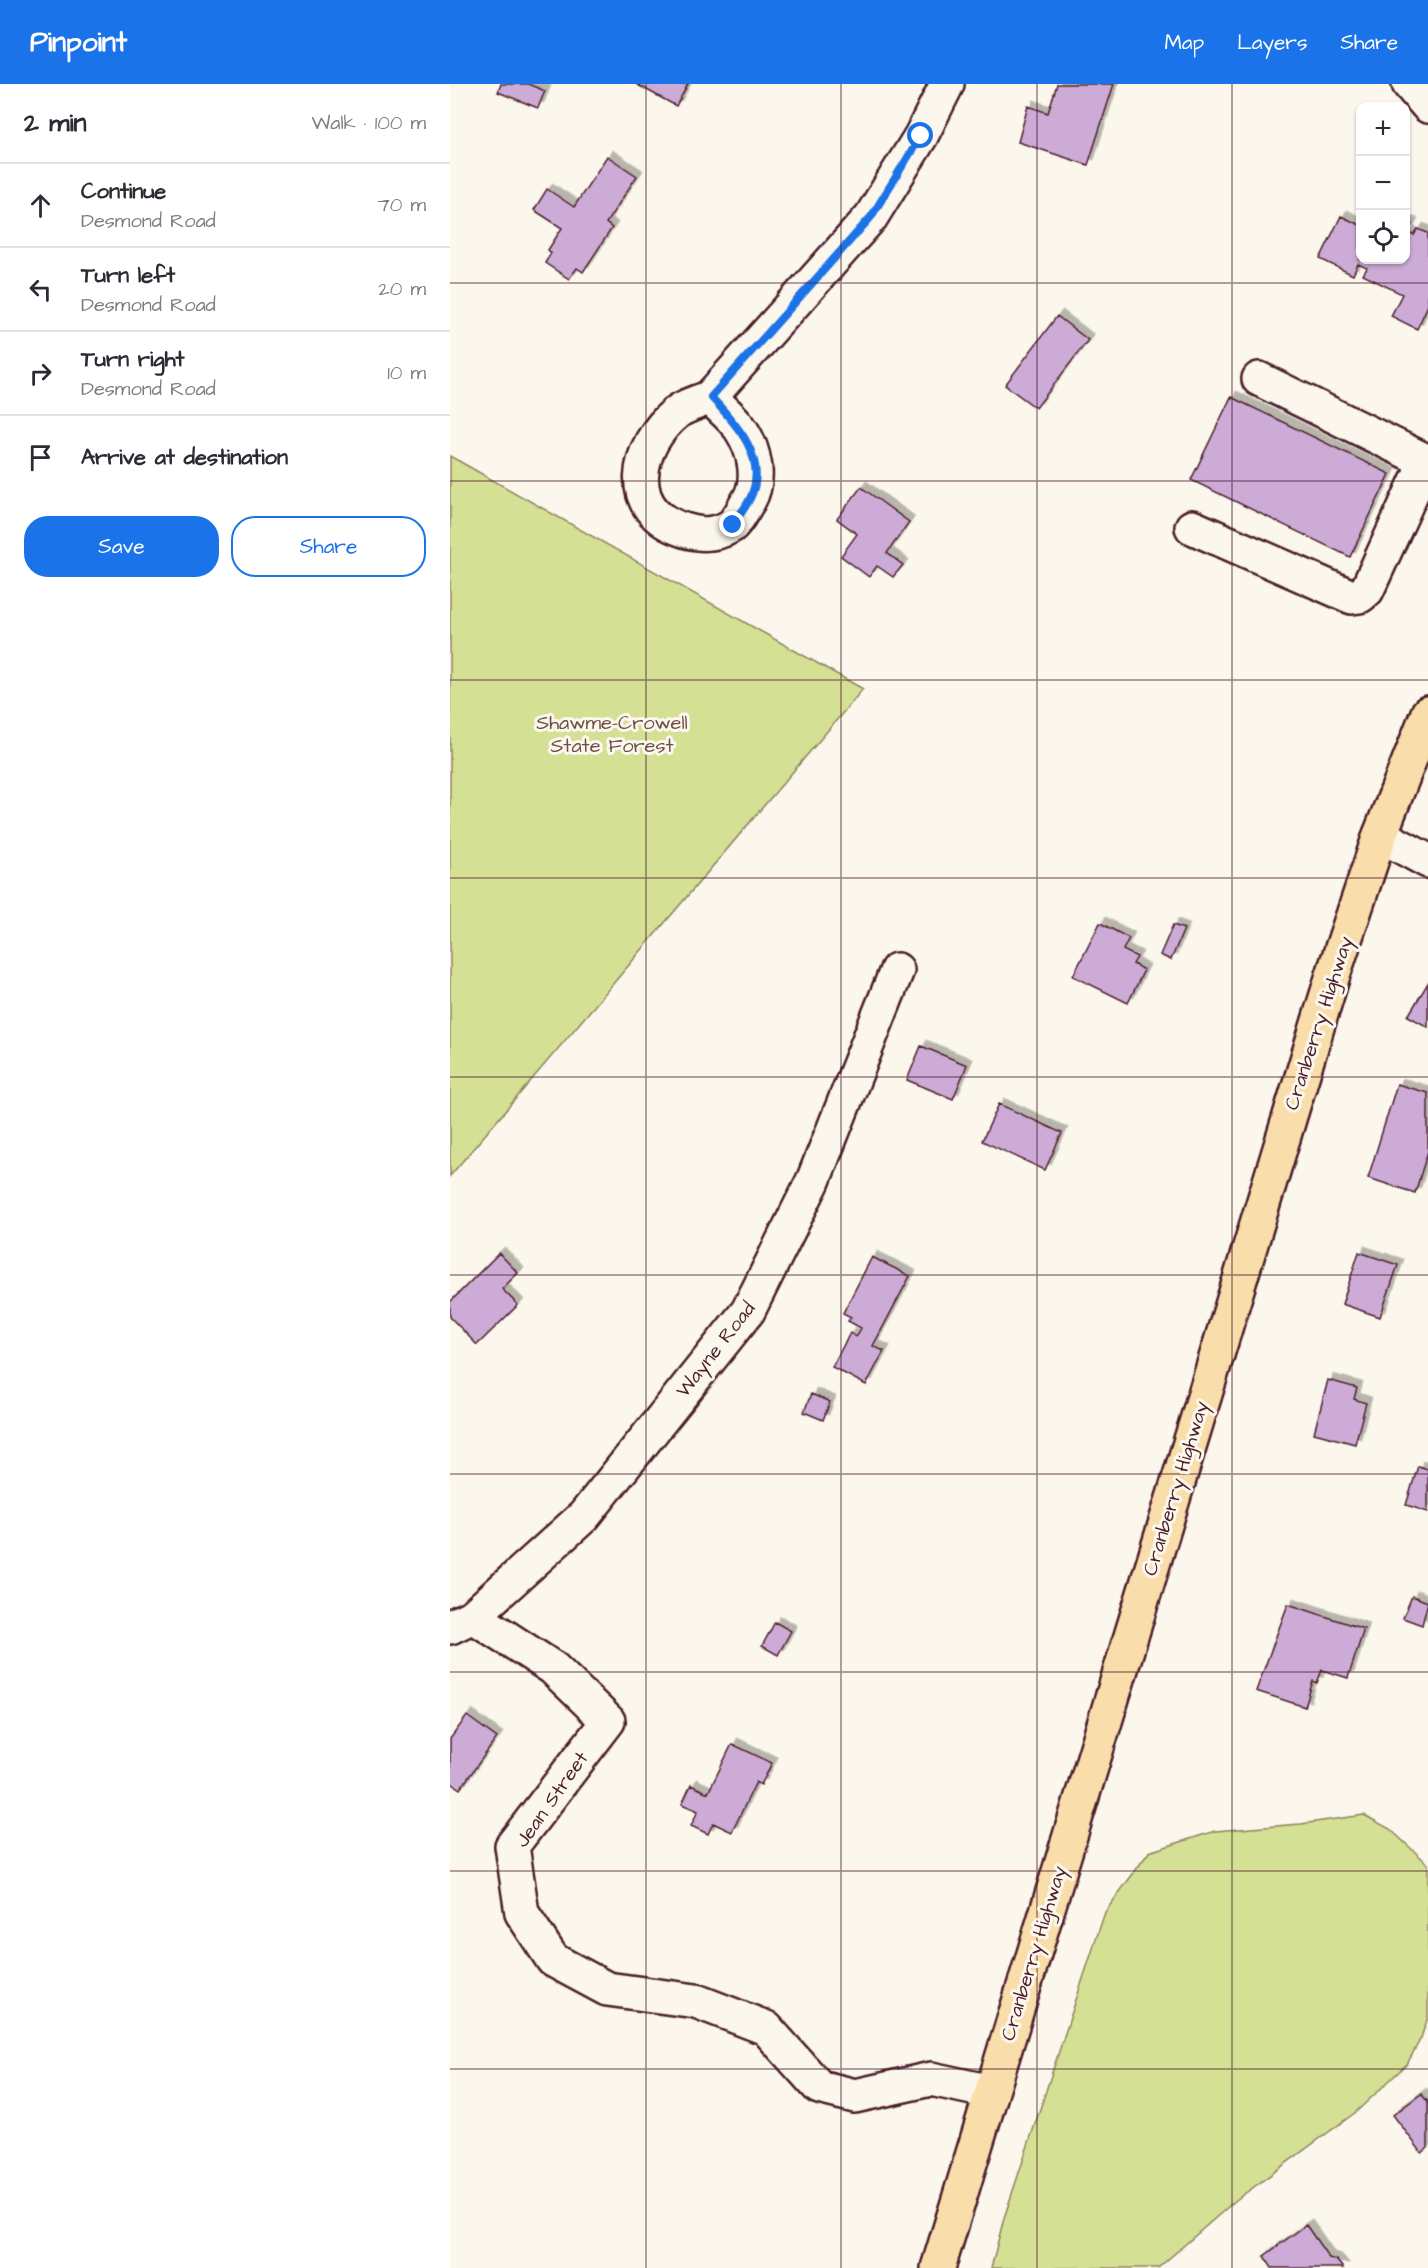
<!DOCTYPE html>
<html lang="en">
<head>
<meta charset="utf-8">
<style>
	body { margin:0; font-family:"Architects Daughter",sans-serif; background:#f2f2f3; color:#2b2b33 }
	.controls { position:absolute; right:18px; top:18px; display:grid; overflow:hidden; border-radius:12px; box-shadow:0 2px 4px #0004 }
	.controls button { width:54px; height:54px; display:grid; place-items:center; padding:0; border:0; border-bottom:2px solid #e1e1e2; background:#fff; color:#2b2b33; font:30px sans-serif }
	.stop { position:absolute; width:18px; height:18px; margin:-14px; border:4px solid #1a73e8; border-radius:50%; background:#fff }
	.stop.end { background:#1a73e8; border-color:#fff; box-shadow:0 2px 6px #0008 }
	.list { margin:0; padding:0; list-style:none }
	h2 { display:flex; justify-content:space-between; align-items:center; height:78px; margin:0; padding:0 24px; font-size:26px }
	h2 small { font-size:20px; font-weight:400; color:#7c7c81 }
	.list li { display:grid; grid-template-columns:39px 1fr auto; gap:18px; align-items:center; box-sizing:border-box; height:84px; padding:0 24px; border-top:2px solid #e1e1e2 }
	.list b { display:block; font-size:22px; white-space:nowrap }
	.list p { margin:0; font-size:20px; white-space:nowrap; color:#7c7c81 }
	.list em { font-size:20px; font-style:normal; color:#7c7c81 }
	.actions { display:flex; gap:12px; padding:18px 24px }
	.actions a { flex:1; padding:14px 0; border:2px solid #1a73e8; border-radius:24px; text-align:center; font-size:21px; color:#1a73e8 }
	.actions .main { background:#1a73e8; color:#fff }
	.icon { flex:none; width:33px; height:33px; fill:none; stroke:currentColor; stroke-width:2; stroke-linecap:round; stroke-linejoin:round }
	.map { position:relative; flex:none; width:978px; height:2184px; overflow:hidden }
	header { display:flex; align-items:center; gap:36px; box-sizing:border-box; height:84px; padding:0 30px; background:#1a73e8; color:#fff }
	header strong { font-size:28px }
	nav { display:flex; gap:33px; margin-inline-start:auto; font-size:21px }
	main { display:flex }
	aside { flex:1; background:#fff }
	.map>svg:first-child { display:block }
	.green { fill:#d4e093; stroke:#8f805f; stroke-width:1.5 }
	.building { fill:#ccabd6; stroke:#4a1f2b; stroke-width:1.5; filter:url(#shadow) }
	.lines { fill:none; stroke-linecap:round; stroke-linejoin:round }
	.minor-casing { stroke:#4a1f2b; stroke-width:38 }
	.major-casing { stroke:#4a1f2b; stroke-width:38 }
	.minor { stroke:#fbf7ec; stroke-width:33 }
	.major { stroke:#f9deab; stroke-width:33 }
	.route { stroke:#1a73e8; stroke-width:8 }
	.grid { fill:none; stroke:#4a1f2b; stroke-width:1.5; stroke-opacity:0.55 }
	.labels { text-anchor:middle; stroke-width:6; stroke-linejoin:round; paint-order:stroke }
	.park-label { font-size:20px; fill:#6c4f45; stroke:#fbf7ec }
	.street-label { font-size:20px; fill:#4a1f2b; stroke:#fbf7ec }
</style>
</head>
<body>
<header>
<strong>Pinpoint</strong>
<nav><a>Map</a><a>Layers</a><a>Share</a></nav>
</header>
<main>
<aside>
<h2>2 min<small>Walk · 100 m</small></h2>
<ul class="list">
<li><svg class="icon" aria-label="ahead" viewBox="0 0 24 24"><path d="M12 20V5M6 11l6-6 6 6"/></svg><div><b>Continue</b><p>Desmond Road</p></div><em>70 m</em></li>
<li><svg class="icon" aria-label="left" viewBox="0 0 24 24"><path d="M17 20v-9H6M10 6l-5 5 5 5"/></svg><div><b>Turn left</b><p>Desmond Road</p></div><em>20 m</em></li>
<li><svg class="icon" aria-label="right" viewBox="0 0 24 24"><path d="M7 20v-9h11M14 6l5 5-5 5"/></svg><div><b>Turn right</b><p>Desmond Road</p></div><em>10 m</em></li>
<li><svg class="icon" aria-label="arrive" viewBox="0 0 24 24"><path d="M6 21V4h12l-3 4 3 4H6"/></svg><div><b>Arrive at destination</b></div></li>
</ul>
<div class="actions"><a class="main">Save</a><a>Share</a></div>
</aside>
<div class="map">
<svg width="978" height="2184" viewBox="0 0 978 2184">
	<defs>
		<filter id="shadow"><feDropShadow dx="5.5" dy="-5.5" stdDeviation="0" flood-color="#0004"/></filter>
	</defs>
	<rect width="100%" height="100%" fill="#fbf7ec"/>
	<filter id="ink" filterUnits="userSpaceOnUse"><feTurbulence type="fractalNoise" baseFrequency=".0167" numOctaves="2"/><feDisplacementMap in="SourceGraphic" scale="12" xChannelSelector="R" yChannelSelector="G"/><feConvolveMatrix kernelMatrix="1 2 1 2 8 2 1 2 1" color-interpolation-filters="sRGB"/></filter>
	<g filter="url(#ink)">
		<path class="green" d="M0 372 413 605 0 1092Z
			M914 1731 940 1745 978 1780V1933L971 1954 957 1980 906 2028 786 2116 708 2184H541L554 2134 655 1828 699 1768 765 1747 851 1740Z"/>
		<path class="building" d="M51 0H78L95 7 88 24 48 8Z
			M186 0H238L226 22Z
			M607 0H664L638 81 568 58 578 22 598 29Z
			M157 72 187 92 156 139 162 144 133 188 127 184 119 195 95 179 101 169 98 166 112 144 84 126 97 105 124 123Z
			M891 132 910 141V176H956V137L962 140 958 148 964 151 968 145 978 149V221L967 245 941 232 952 210 913 191 917 184 908 180 903 191 870 175Z
			M607 232 638 256 586 324 555 301Z
			M781 313 940 390 900 473 741 396Z
			M411 403 459 438 437 469 453 481 443 493 427 482 419 493 391 472 407 450 387 435Z
			M650 839 679 854 673 866 687 873 683 880 694 886 678 919 623 892Z
			M723 841 734 845 721 876 710 871Z
			M978 899V943L958 932Z
			M471 962 517 981 503 1015 457 996Z
			M947 1000 978 1009V1067L965 1109 918 1094Z
			M549 1020 612 1049 595 1086 532 1057Z
			M909 1168 948 1181 930 1233 892 1220Z
			M49 1169 68 1189 52 1205 68 1221 27 1261 0 1233V1218Z
			M422 1173 460 1192 423 1262 434 1267 416 1301 382 1283 400 1249 406 1253 411 1244 398 1237 401 1233 393 1229Z
			M878 1296 907 1304 904 1315 916 1319 905 1360 864 1349Z
			M361 1310 380 1318 373 1336 354 1328Z
			M968 1382 978 1385V1428L956 1421Z
			M962 1512 978 1518 972 1541 953 1534Z
			M838 1520 914 1545 898 1594 872 1586 867 1599 863 1597 855 1623 806 1607Z
			M325 1538 341 1547 328 1571 312 1562Z
			M17 1632 47 1654 10 1705 0 1698V1655Z
			M282 1660 322 1679 311 1701 306 1698 282 1748 263 1739 258 1750 241 1742 248 1727 232 1720 241 1701 258 1709Z
			M971 2010 978 2018V2064L972 2069 943 2031Z
			M856 2141 879 2174 886 2176 893 2184H822L814 2172Z"/>
		<g class="lines">
			<defs>
				<path id="minor" d="M959 0 978 22
					M809 295 978 378
					M260 313C270 324 284 334 292 347 304 366 311 395 299 416 294 423 288 437 281 442 265 452 250 451 234 446 172 427 185 362 227 328 236 321 250 318 260 313L421 133 471 52 497 0
					M742 443 902 513 910 512 917 506 976 377
					M930 751 978 777
					M23 1532 103 1584 158 1637 62 1762 72 1829 103 1876 157 1905 246 1917 316 1944 369 2003 405 2012 481 1995 541 2008
					M0 1543 23 1532 134 1432 298 1227 363 1097 447 886"/>
				<path id="major" d="M488 2184 883 891 930 751 978 629"/>
			</defs>
			<use href="#minor" class="minor-casing"/>
			<use href="#major" class="major-casing"/>
			<use href="#minor" class="minor"/>
			<use href="#major" class="major"/>
		</g>
	</g>
	<g class="lines" filter="url(#ink)">
		<path class="route" d="M283 441C289 431 298 421 302 410 317 371 284 338 261 313L421 133 471 52"/>
	</g>
	<path class="grid" d="M196 0V2184M391 0V2184M587 0V2184M782 0V2184M0 199H978M0 397H978M0 596H978M0 794H978M0 993H978M0 1191H978M0 1390H978M0 1588H978M0 1787H978M0 1985H978"/>
	<g class="labels">
		<g class="park-label">
			<text x="162" y="645">Shawme-Crowell<tspan x="162" dy="23">State Forest</tspan></text>
		</g>
		<g class="street-label">
			<text transform="translate(868 939) rotate(-72)" y="7">Cranberry Highway</text>
			<text transform="translate(265 1265) rotate(-52)" y="7">Wayne Road</text>
			<text transform="translate(725 1404) rotate(-73)" y="7">Cranberry Highway</text>
			<text transform="translate(101 1715) rotate(-55)" y="7">Jean Street</text>
			<text transform="translate(583 1869) rotate(-73)" y="7">Cranberry Highway</text>
		</g>
	</g>
</svg>
<div class="controls">
<button>+</button>
<button>−</button>
<button><svg class="icon" aria-label="locate" viewBox="0 0 24 24"><circle cx="12" cy="12" r="6"/><path d="M12 2v4M12 18v4M2 12h4M18 12h4"/></svg></button>
</div>
<div class="stop" style="left:471px;top:52px"></div>
<div class="stop end" style="left:283px;top:441px"></div>
</div>
</main>
</body>
</html>
